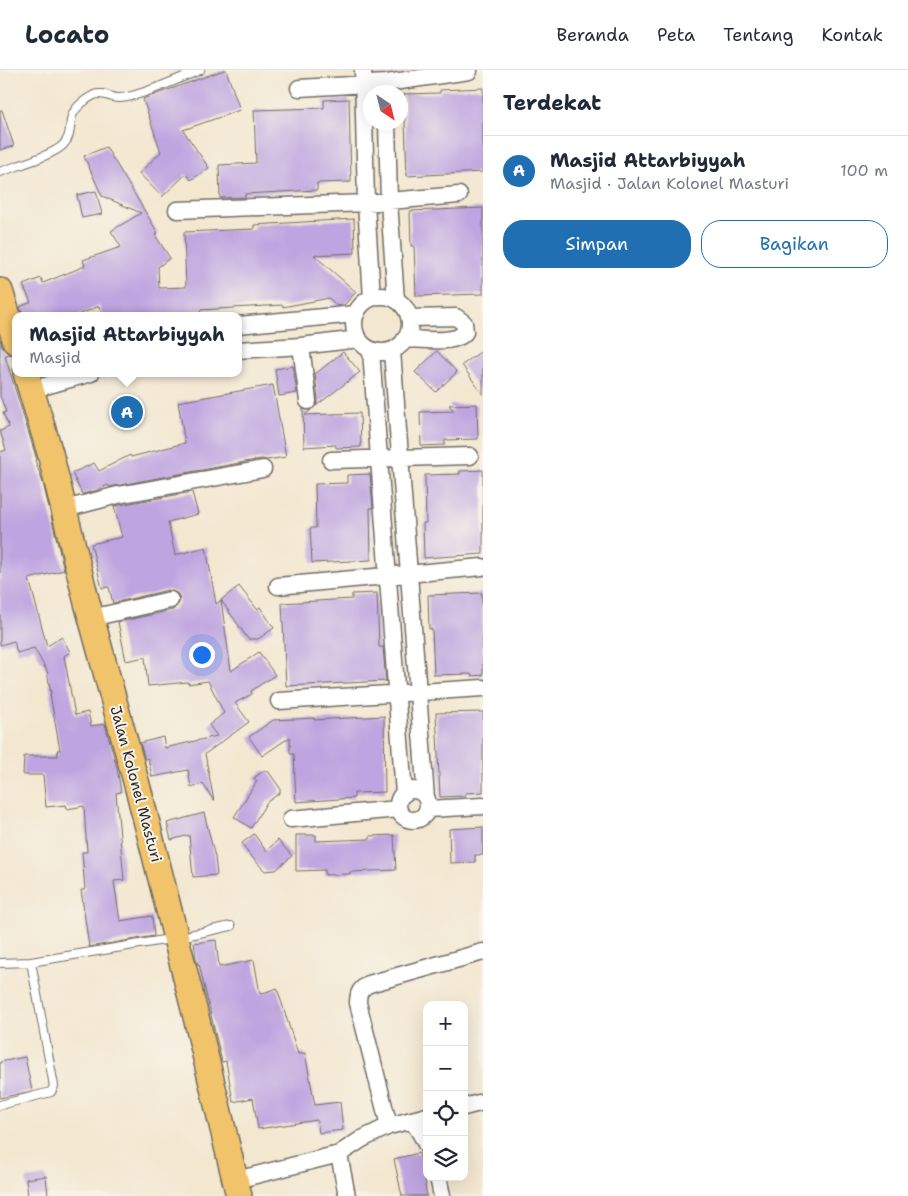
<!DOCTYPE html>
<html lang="id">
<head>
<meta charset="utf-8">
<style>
	body { margin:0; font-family:"Shantell Sans",sans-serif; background:#f6f6f7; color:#1f2937 }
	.controls { position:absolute; right:15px; bottom:15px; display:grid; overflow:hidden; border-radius:10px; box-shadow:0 5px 20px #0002 }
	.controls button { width:45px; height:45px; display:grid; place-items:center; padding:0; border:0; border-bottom:1px solid #e0e1e3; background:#fff; color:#1f2937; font:25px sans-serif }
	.compass { position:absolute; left:363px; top:15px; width:45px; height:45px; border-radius:50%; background:#fff; box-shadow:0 5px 20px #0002; rotate:145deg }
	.you { position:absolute; left:201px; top:584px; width:18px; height:18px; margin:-12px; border:4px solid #fff; border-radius:50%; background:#1a73e8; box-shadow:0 0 0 8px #1a73e833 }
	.badge { display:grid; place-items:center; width:32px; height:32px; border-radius:50%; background:#1f6fb2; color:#fff; font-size:16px; font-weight:700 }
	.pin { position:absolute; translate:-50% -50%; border:2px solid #fff; box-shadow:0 1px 5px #0006 }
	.popup { position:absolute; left:12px; top:242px; width:230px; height:65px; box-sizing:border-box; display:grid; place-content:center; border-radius:10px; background:#fff; filter:drop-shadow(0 1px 4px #0005); font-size:16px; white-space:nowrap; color:#747a83 }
	.popup b { font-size:19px; color:#1f2937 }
	.popup::after { content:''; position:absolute; left:50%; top:100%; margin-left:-10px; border:10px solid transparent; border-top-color:#fff }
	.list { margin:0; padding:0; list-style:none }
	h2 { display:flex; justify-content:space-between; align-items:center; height:65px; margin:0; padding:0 20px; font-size:21px }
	h2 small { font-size:16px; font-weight:400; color:#747a83 }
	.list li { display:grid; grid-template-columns:32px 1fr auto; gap:15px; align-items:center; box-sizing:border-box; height:70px; padding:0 20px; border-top:1px solid #e0e1e3 }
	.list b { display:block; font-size:19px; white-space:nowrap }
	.list p { margin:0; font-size:16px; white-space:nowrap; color:#747a83 }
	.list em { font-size:16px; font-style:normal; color:#747a83 }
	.actions { display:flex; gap:10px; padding:15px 20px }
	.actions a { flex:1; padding:11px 0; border:1px solid #1f6fb2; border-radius:20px; text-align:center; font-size:18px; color:#1f6fb2 }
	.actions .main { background:#1f6fb2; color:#fff }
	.icon { flex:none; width:28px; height:28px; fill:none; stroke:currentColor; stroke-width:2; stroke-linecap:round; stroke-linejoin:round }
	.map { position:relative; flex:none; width:483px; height:1126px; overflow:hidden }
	header { display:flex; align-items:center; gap:30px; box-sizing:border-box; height:70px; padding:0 25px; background:#fff; border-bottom:1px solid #e0e1e3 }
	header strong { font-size:24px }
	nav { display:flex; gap:28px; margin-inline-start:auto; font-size:18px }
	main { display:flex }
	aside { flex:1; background:#fff }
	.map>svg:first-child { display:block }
	.building { fill:#bea4e0 }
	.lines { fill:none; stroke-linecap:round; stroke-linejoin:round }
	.lane-casing { stroke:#716d65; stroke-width:10 }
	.street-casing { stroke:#716d65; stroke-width:19 }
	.primary-casing { stroke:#716d65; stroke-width:28 }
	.lane { stroke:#fff; stroke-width:8 }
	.street { stroke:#fff; stroke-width:16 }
	.primary { stroke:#f1c36a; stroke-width:25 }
	.labels { text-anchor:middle; stroke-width:4; stroke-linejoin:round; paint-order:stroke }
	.street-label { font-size:15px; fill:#2b2b2b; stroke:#f7f3e8 }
</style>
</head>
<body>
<header>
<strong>Locato</strong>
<nav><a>Beranda</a><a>Peta</a><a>Tentang</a><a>Kontak</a></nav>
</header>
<main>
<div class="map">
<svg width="483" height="1126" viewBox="0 0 483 1126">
	<rect width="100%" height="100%" fill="#f7f3e8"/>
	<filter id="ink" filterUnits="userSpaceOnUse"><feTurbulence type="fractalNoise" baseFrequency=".02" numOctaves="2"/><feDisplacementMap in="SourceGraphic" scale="10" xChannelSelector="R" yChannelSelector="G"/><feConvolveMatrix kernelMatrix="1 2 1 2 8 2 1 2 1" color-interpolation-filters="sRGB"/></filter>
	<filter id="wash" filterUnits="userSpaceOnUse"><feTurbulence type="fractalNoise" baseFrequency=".0096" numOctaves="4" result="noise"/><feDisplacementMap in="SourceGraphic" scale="20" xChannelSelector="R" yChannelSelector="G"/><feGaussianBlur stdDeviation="1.12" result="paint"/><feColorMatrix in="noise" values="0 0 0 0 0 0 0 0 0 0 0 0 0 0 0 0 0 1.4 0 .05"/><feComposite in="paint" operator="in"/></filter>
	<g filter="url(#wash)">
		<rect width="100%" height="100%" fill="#f3e7d0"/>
		<g id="blocks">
			<path class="building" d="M224 0H226L240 40 183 60 209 98 191 110 186 104 162 127 139 103 161 82 143 29Z
				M483 18V102L407 106 404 24 440 23V20Z
				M349 29 351 112 317 113V120L245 124V127L220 128 219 95 256 93 254 40 324 38V30Z
				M0 40H2L14 76 0 80Z
				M106 77 158 163 155 165 170 188 158 197 159 218 186 217 184 162 254 159V155L354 149 355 183 314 185 356 222 344 235 337 236 329 228 283 237V235L200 240 201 246H103L99 236 76 246H23L20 237 31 232 23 215 41 208 43 213 85 196 83 190 121 177 111 161 141 143 102 126 84 86Z
				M96 121 102 144 82 148 77 125Z
				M483 138V224L416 226 414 176H411L410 141Z
				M0 269 2 277 9 284 5 286 36 387 37 389 35 390 43 413 64 500 29 509 47 576 62 567 70 582 64 586 75 645 88 642 91 656 105 654 117 698 121 722 116 723 124 810 114 811 120 851 152 846 154 866 89 877 81 820H85L82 782H87L84 736 67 739 66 735 46 737 43 705H23L24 686H58L57 680H60L50 624H51L47 601 34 578 17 583 14 571 0 575V382L6 380 0 361 9 357 3 343 6 342 0 326Z
				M483 280V325L462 295Z
				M437 281 457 302 436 322 415 302Z
				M343 282 360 302 316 336 318 330 315 304Z
				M293 296 297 323 279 326 275 299Z
				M273 315 286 387 267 390 261 389 109 417 108 415 95 421 82 424 72 403 94 393 99 401 130 385 131 387 185 373 178 332Z
				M477 334 478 369 445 370V375L421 376 420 342 454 341 449 335Z
				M303 339 311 340 305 345 360 343 361 377 336 378V375L304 377Z
				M483 400V484L424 488 423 453H426L425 405 460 404V401Z
				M370 404 373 438H370L371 490 312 493 310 458H316L315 414 347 413V405Z
				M192 422 198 444 168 452 175 485 206 477 216 534 221 530 231 601 259 582 275 605 251 621 252 624 235 633 249 652 205 684 214 731 203 714 191 717 188 700 152 707 148 688 145 689 140 673 163 667 165 678 217 666 209 655 224 643 208 611 188 614V612L148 616 145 587 126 591 118 552 173 540 179 533 180 527 177 523 168 520 113 533 109 517 102 518 91 474 122 467 114 436Z
				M239 516 257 539 260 537 274 558 258 569H248L221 530Z
				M377 523 379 577H383L386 611 286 616 282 533 352 529V524Z
				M482 523 483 605 471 606V604L434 605 432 559H429L428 525Z
				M483 642V722L465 723V726L440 727 436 643Z
				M384 646 385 722 354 723V728L296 732 294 684H290V667L262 686 249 667 273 650 314 648V650Z
				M263 701H268L280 718V723L267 732 251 758 234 747 257 711 254 708Z
				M204 743 215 787 217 805 193 807 189 765 171 770 167 753Z
				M483 757V785H475V792L450 793 449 759Z
				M254 764 266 781 278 770 292 786 276 800 265 801 248 783 242 773Z
				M296 765H316V771L370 769V766L394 765 396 800 350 802V804L325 805V800L296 801Z
				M216 870 219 897 254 890 260 924 277 918 298 984 305 983 315 1035 340 1032 343 1060 319 1063 317 1050 258 1059 253 1028 233 1032 226 991 222 992 199 894 198 895 196 888 194 873Z
				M25 987 32 1021 0 1028V992Z
				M419 1083 426 1115 425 1116 427 1126H402L394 1089Z
				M46 1106 48 1126H28L26 1109Z"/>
		</g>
	</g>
	<g filter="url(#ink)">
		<use href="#blocks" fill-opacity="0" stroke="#716d65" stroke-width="1"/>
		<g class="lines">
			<defs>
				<path id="lane" d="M0 102C16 96 52 86 63 75 72 66 69 56 72 46 75 37 86 29 94 25 104 21 111 29 120 28 139 27 180 8 200 0
					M0 893 31 892 176 868 231 856
					M0 1035 51 1022 54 1016 31 892"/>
				<path id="street" d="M363 0 366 133 372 228
					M299 18 386 13 469 1
					M387 52 389 132 396 230
					M177 140 366 133 459 125
					M354 254a28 28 0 1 1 56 0a28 28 0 1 1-56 0Z
					M238 255 356 244
					M405 269C420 269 456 275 465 262L464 253 456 247 410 248
					M301 276 308 331
					M238 280 301 276 359 269
					M371 281 404 724
					M392 281 426 728
					M31 320 91 303
					M331 390 470 386
					M65 439 118 425 263 399
					M278 516 482 497
					M91 548 170 530
					M279 631 483 618
					M398 735a15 15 0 1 1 30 0a15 15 0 1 1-30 0Z
					M428 739 483 736
					M291 749 398 739
					M464 1037 483 1032
					M412 1050 422 1066 427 1076
					M389 1056 358 933C358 923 360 919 369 914L483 882
					M339 1084 347 1126
					M438 1107 442 1126
					M236 1110 339 1084 362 1069 389 1056 427 1046"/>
				<path id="primary" d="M0 221 16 272
					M26 303 50 383 86 529 140 726 197 951 239 1126"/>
			</defs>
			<use href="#lane" class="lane-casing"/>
			<use href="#street" class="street-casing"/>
			<use href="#primary" class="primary-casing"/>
			<use href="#lane" class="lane"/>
			<use href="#street" class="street"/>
			<use href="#primary" class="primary"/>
		</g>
	</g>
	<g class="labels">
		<g class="street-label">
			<text transform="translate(136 714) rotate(75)" y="5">Jalan Kolonel Masturi</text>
		</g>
	</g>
</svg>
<div class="controls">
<button>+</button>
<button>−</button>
<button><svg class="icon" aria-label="locate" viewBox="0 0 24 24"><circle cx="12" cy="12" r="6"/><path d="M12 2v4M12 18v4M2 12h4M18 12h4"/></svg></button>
<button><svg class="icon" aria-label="layers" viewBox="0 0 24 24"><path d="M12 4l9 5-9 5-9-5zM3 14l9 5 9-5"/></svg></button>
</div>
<svg class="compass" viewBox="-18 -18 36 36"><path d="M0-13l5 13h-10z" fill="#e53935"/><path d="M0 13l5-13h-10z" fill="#747a83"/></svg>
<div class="you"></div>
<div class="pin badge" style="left:127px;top:342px">A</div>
<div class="popup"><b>Masjid Attarbiyyah</b>Masjid</div>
</div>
<aside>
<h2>Terdekat<small></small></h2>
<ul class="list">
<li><span class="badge">A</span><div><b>Masjid Attarbiyyah</b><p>Masjid · Jalan Kolonel Masturi</p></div><em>100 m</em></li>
</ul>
<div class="actions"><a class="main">Simpan</a><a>Bagikan</a></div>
</aside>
</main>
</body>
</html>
